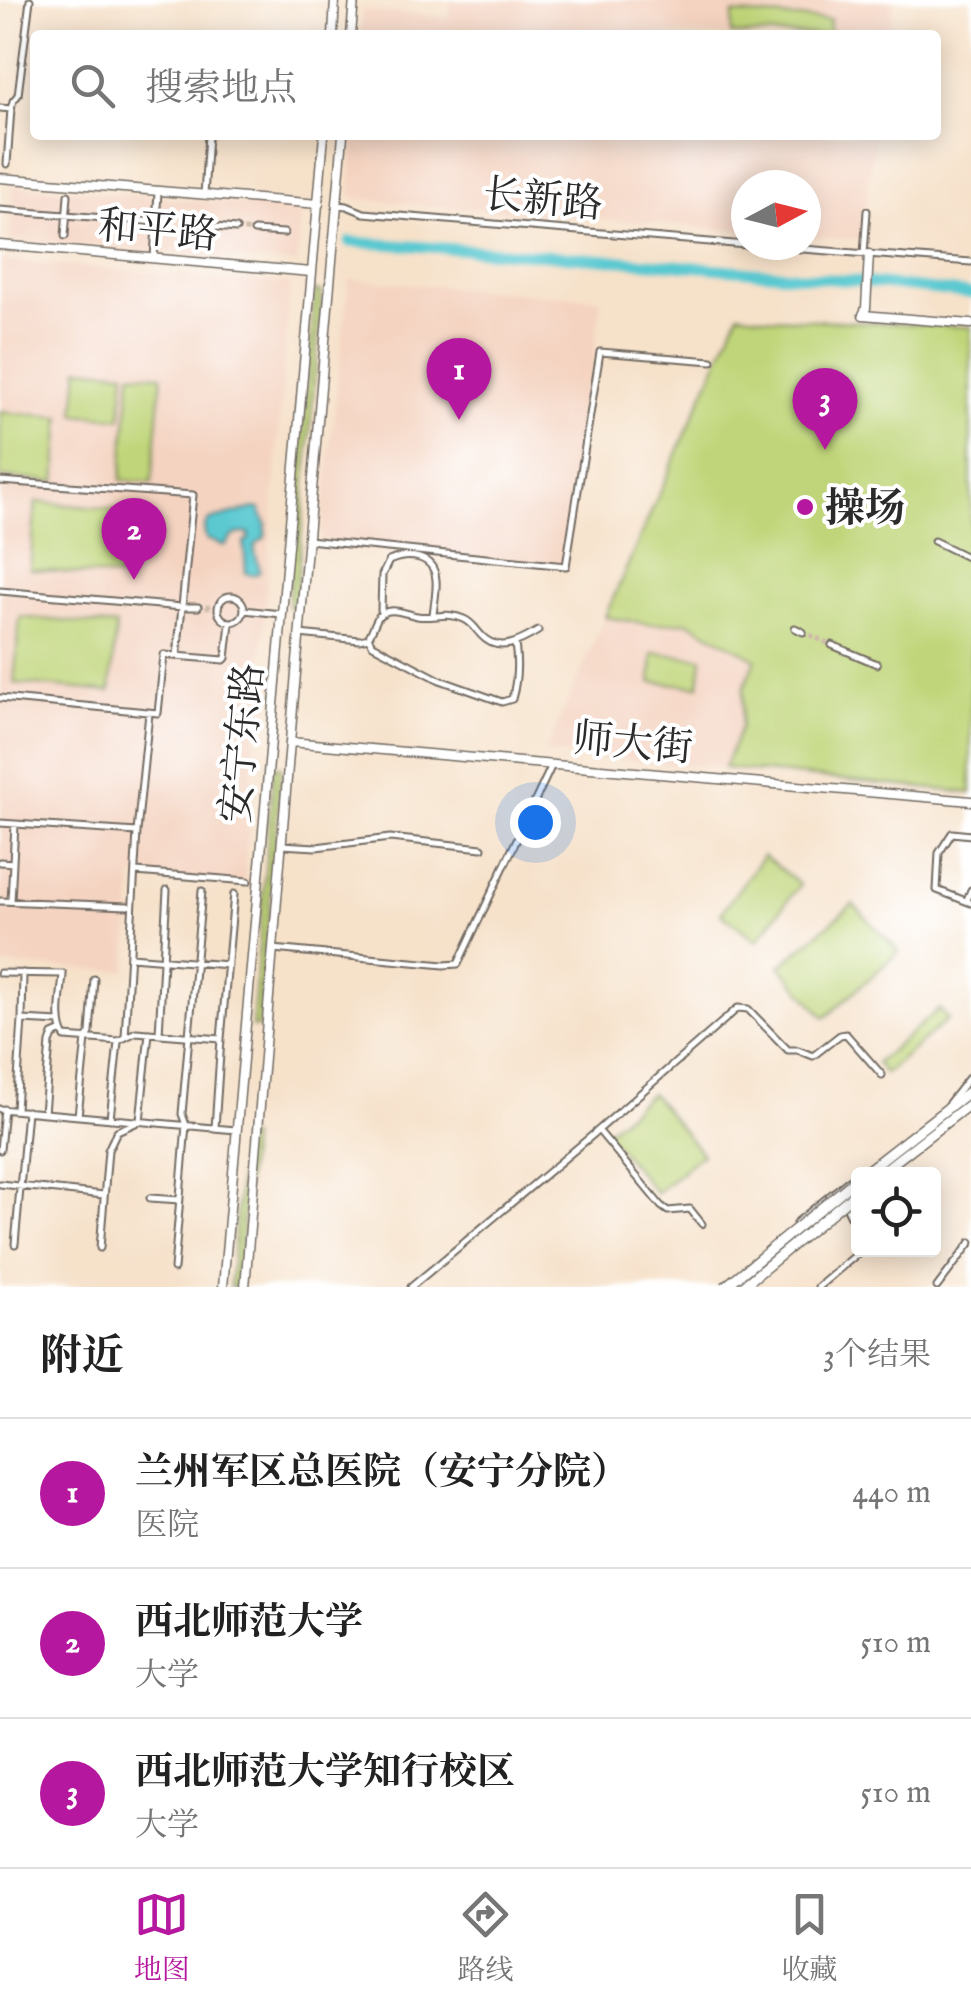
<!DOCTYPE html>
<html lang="zh">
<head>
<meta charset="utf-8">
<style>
	body { margin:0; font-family:"IM FELL English","Noto Serif SC",serif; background:#f6f6f6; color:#222 }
	.controls { position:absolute; right:30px; bottom:30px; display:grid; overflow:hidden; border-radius:10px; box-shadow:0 5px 25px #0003 }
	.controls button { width:90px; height:90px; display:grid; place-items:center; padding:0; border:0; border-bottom:2px solid #e0e0e0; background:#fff; color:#222; font:50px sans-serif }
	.compass { position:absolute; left:731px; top:170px; width:90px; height:90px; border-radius:50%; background:#fff; box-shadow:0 5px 25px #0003; rotate:83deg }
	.you { position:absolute; left:535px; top:822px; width:35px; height:35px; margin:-25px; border:8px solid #fff; border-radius:50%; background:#1a73e8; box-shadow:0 0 0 15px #1a73e833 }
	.badge { display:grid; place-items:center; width:65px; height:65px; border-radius:50%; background:#b5179e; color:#fff; font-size:32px; font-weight:700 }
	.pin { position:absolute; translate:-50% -82px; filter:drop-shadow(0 2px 5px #0008) }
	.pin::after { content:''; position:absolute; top:52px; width:35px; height:30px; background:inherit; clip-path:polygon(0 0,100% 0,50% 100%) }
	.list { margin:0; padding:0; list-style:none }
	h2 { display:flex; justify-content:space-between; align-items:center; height:130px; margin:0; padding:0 40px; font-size:42px }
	h2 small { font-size:32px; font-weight:400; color:#767676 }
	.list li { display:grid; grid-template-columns:65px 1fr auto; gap:30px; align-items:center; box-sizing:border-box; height:150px; padding:0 40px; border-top:2px solid #e0e0e0 }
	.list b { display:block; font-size:38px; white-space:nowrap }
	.list p { margin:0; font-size:32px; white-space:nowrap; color:#767676 }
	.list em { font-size:32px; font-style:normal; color:#767676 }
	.icon { flex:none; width:55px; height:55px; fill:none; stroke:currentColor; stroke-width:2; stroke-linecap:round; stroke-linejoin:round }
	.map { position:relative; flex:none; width:971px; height:1287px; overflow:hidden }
	.search { position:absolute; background:#fff; box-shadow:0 5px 25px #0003; left:30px; right:30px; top:30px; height:110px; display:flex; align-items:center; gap:25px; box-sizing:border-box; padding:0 35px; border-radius:10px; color:#767676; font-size:38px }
	.sheet { height:580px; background:#fff }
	nav { display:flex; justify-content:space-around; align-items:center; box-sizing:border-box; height:140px; border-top:2px solid #e0e0e0; background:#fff; font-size:28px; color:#767676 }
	nav a { display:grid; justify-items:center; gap:5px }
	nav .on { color:#b5179e }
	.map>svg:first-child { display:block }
	.built { fill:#f4d3c0 }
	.green { fill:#c0d579; stroke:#768052; stroke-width:2.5 }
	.water { fill:#5cc9d1; stroke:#447a7e; stroke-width:2.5 }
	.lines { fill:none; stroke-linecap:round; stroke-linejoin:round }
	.river { stroke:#5cc9d1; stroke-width:11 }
	.street-tunnel { stroke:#cdbda9; stroke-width:5; stroke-dasharray:5 2.5; stroke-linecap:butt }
	.street-casing { stroke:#726b62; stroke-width:9 }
	.secondary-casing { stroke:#726b62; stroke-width:11 }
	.highway-casing { stroke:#726b62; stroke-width:12 }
	.street { stroke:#fff; stroke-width:5 }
	.secondary { stroke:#fff; stroke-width:8 }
	.highway { stroke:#fff; stroke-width:9 }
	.highway-bridge-casing { stroke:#726b62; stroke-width:12; stroke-linecap:butt }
	.highway-bridge { stroke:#fff; stroke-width:9 }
	.poi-dot { fill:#b5179e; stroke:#fff; stroke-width:4 }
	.labels { text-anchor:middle; stroke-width:8; stroke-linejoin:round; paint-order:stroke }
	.street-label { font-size:40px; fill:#2b2b2b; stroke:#fff }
	.poi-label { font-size:40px; font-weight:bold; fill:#2b2b2b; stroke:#fff; text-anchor:start }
</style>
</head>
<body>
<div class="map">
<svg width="971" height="1287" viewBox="0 0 971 1287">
	<rect width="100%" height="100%" fill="#fff"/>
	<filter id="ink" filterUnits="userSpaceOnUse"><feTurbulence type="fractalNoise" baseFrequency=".01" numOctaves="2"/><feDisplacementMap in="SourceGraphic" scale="20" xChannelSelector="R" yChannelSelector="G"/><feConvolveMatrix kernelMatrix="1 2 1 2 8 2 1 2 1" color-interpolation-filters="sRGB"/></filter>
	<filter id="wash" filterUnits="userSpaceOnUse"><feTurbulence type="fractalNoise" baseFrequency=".0048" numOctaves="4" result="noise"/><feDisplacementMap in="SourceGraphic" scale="40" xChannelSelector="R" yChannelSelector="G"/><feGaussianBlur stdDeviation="2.25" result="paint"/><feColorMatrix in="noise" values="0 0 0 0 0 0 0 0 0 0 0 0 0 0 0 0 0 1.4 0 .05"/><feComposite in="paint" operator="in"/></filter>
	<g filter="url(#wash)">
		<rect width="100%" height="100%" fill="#f6e1c9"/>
		<path class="built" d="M451 0H894L889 35H360L362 10 449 18Z
			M354 135H875L861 240 806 236V185H746V231L355 199 350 195Z
			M13 185 301 209 297 264 9 240Z
			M0 260 290 284 244 885 133 876 127 971 0 965Z
			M349 279 601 299 567 568 320 541Z
			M605 617 649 624 688 622 756 659 744 688 741 727 724 768 545 753Z"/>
		<path class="green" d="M733 14 830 20 829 35H731Z
			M315 291 322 292 295 607H288Z
			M739 313 771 318 971 327V793L724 768 741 727 744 688 756 659 688 622 649 624 605 617Z
			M79 368 125 372 121 418 75 414Z
			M131 373 162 375 152 483 121 480Z
			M0 412 61 417 56 482 0 477Z
			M36 502 132 511 125 578 30 569Z
			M20 617 116 626 110 692 14 683Z
			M653 653 702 658 699 686 651 682Z
			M274 766 281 767 259 1027H252Z
			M763 856 800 884 757 941 721 913Z
			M853 904 899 952 825 1018 780 966Z
			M939 1009 948 1019 885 1074 876 1063Z
			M651 1093 702 1154 656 1193 605 1132Z
			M243 1138H250L237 1287H230Z"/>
		<path class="water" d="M255 508 260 509 266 524 265 537C263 540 259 541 256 545 251 553 262 564 259 573L251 575 246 573 244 543 249 539V533C237 533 232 534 226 545H222L206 539C203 531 204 527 209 520Z"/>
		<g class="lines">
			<path class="river" d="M350 242C558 255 765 270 971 294"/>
		</g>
	</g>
	<g filter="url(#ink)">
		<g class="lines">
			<path class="street-tunnel" d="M236 229 254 231
				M198 607H212
				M803 632 832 645"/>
			<defs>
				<path id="street" d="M0 108 11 109 13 101 18 95 30 0
					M7 164 11 109
					M204 195 208 135
					M337 205 347 206 364 213 746 245
					M0 210 157 222
					M205 226 236 229
					M254 231 284 233
					M65 236 68 195
					M751 245 971 262
					M864 254 867 211
					M154 258 158 192
					M0 481 193 495 182 607 0 591
					M308 540 566 566 600 352 712 361
					M934 541 971 559
					M218 609a13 13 0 1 1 26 0a13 13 0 1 1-26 0Z
					M244 610 281 614
					M384 613 381 610 382 575 389 561C407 553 434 554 436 580 437 591 434 604 433 615
					M795 628 803 632
					M299 634 360 640 368 638C372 632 375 621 379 616 390 605 405 614 417 616 434 619 447 611 464 619 473 623 475 629 481 635 498 654 520 642 538 631
					M368 638 373 645 440 680 502 702 512 699C517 681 518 663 515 644
					M832 645 877 664
					M177 656 182 607H198
					M0 698 158 713 164 655 224 660 226 658 230 623
					M0 823 137 832
					M971 835 952 833 939 853 937 890 971 903
					M281 845 316 847 390 838 482 848
					M0 862 13 863
					M136 872 248 881
					M967 900 971 890
					M0 901 128 906
					M11 901 15 824
					M273 949 444 965 458 964 552 765
					M131 957 228 965
					M0 973 63 974C62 993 55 1021 65 1037L118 1041 136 1032 221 1039 215 1128
					M22 1020 23 973
					M159 1034 167 890
					M125 1037 137 832 149 713
					M221 1039 234 894
					M949 1103 971 1075
					M0 1109 236 1130
					M16 1109 22 1020 60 1022
					M44 1113 50 1043 53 1035 60 1032
					M78 1116 86 1039 90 1033 94 979
					M110 1119 118 1042
					M599 1131 661 1206 668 1211 690 1209 702 1224
					M0 1150 4 1109
					M0 1184 104 1195
					M150 1198 180 1200
					M844 1202 858 1231
					M796 1223 854 1176
					M15 1244 27 1111
					M100 1248 108 1150 117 1131 140 1121 149 1033
					M174 1269 186 1125 182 1114 202 891
					M411 1287 595 1133 738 1008 748 1009 788 1050H798L813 1056 840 1035 846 1034 882 1075
					M818 1287 862 1250
					M937 1287 971 1242"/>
				<path id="secondary" d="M333 35 335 0
					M351 35 354 0
					M0 178 319 204
					M0 245 311 272
					M869 254 866 308 863 315 971 324
					M290 742 971 801
					M223 1287 324 135
					M245 1287 290 742 343 135"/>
				<path id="highway" d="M863 1174 971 1090
					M879 1174 971 1103"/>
			</defs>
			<use href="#street" class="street-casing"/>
			<use href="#secondary" class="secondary-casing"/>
			<use href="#highway" class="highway-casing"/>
			<use href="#street" class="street"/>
			<use href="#secondary" class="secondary"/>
			<use href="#highway" class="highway"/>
			<defs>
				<path id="highway-bridge" d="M725 1287 858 1178
					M742 1287 858 1191"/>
			</defs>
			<use href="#highway-bridge" class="highway-bridge-casing"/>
			<use href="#highway-bridge" class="highway-bridge"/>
		</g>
	</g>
	<circle class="poi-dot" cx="805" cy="507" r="10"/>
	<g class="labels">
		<g class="street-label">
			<text transform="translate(543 198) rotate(5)" y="14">长新路</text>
			<text transform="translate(158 229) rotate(5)" y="14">和平路</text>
			<text transform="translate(633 742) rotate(5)" y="14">师大街</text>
			<text transform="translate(241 743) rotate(-85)" y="14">安宁东路</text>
		</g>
		<g class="poi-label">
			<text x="825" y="521">操场</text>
		</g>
	</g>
</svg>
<div class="controls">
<button><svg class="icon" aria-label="locate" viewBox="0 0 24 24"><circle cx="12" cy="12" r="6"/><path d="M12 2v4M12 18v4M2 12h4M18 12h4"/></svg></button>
</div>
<svg class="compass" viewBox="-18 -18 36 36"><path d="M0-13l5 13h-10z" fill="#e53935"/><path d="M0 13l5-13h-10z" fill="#767676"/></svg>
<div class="you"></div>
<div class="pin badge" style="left:459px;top:420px">1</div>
<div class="pin badge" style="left:134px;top:580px">2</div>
<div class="pin badge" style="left:825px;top:450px">3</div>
<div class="search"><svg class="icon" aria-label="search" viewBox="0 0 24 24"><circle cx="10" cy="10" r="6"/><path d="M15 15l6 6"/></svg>搜索地点</div>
</div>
<section class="sheet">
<h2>附近<small>3个结果</small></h2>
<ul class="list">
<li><span class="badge">1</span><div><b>兰州军区总医院（安宁分院）</b><p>医院</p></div><em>440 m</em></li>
<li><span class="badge">2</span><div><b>西北师范大学</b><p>大学</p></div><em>510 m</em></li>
<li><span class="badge">3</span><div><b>西北师范大学知行校区</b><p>大学</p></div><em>510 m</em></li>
</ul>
</section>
<nav>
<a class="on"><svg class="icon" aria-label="map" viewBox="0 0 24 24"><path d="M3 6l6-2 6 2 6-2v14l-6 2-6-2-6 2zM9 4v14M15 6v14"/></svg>地图</a>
<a><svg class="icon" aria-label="directions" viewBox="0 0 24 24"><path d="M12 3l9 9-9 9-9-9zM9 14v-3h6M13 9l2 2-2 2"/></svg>路线</a>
<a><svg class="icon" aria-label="saved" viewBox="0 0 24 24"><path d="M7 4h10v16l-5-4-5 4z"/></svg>收藏</a>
</nav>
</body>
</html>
